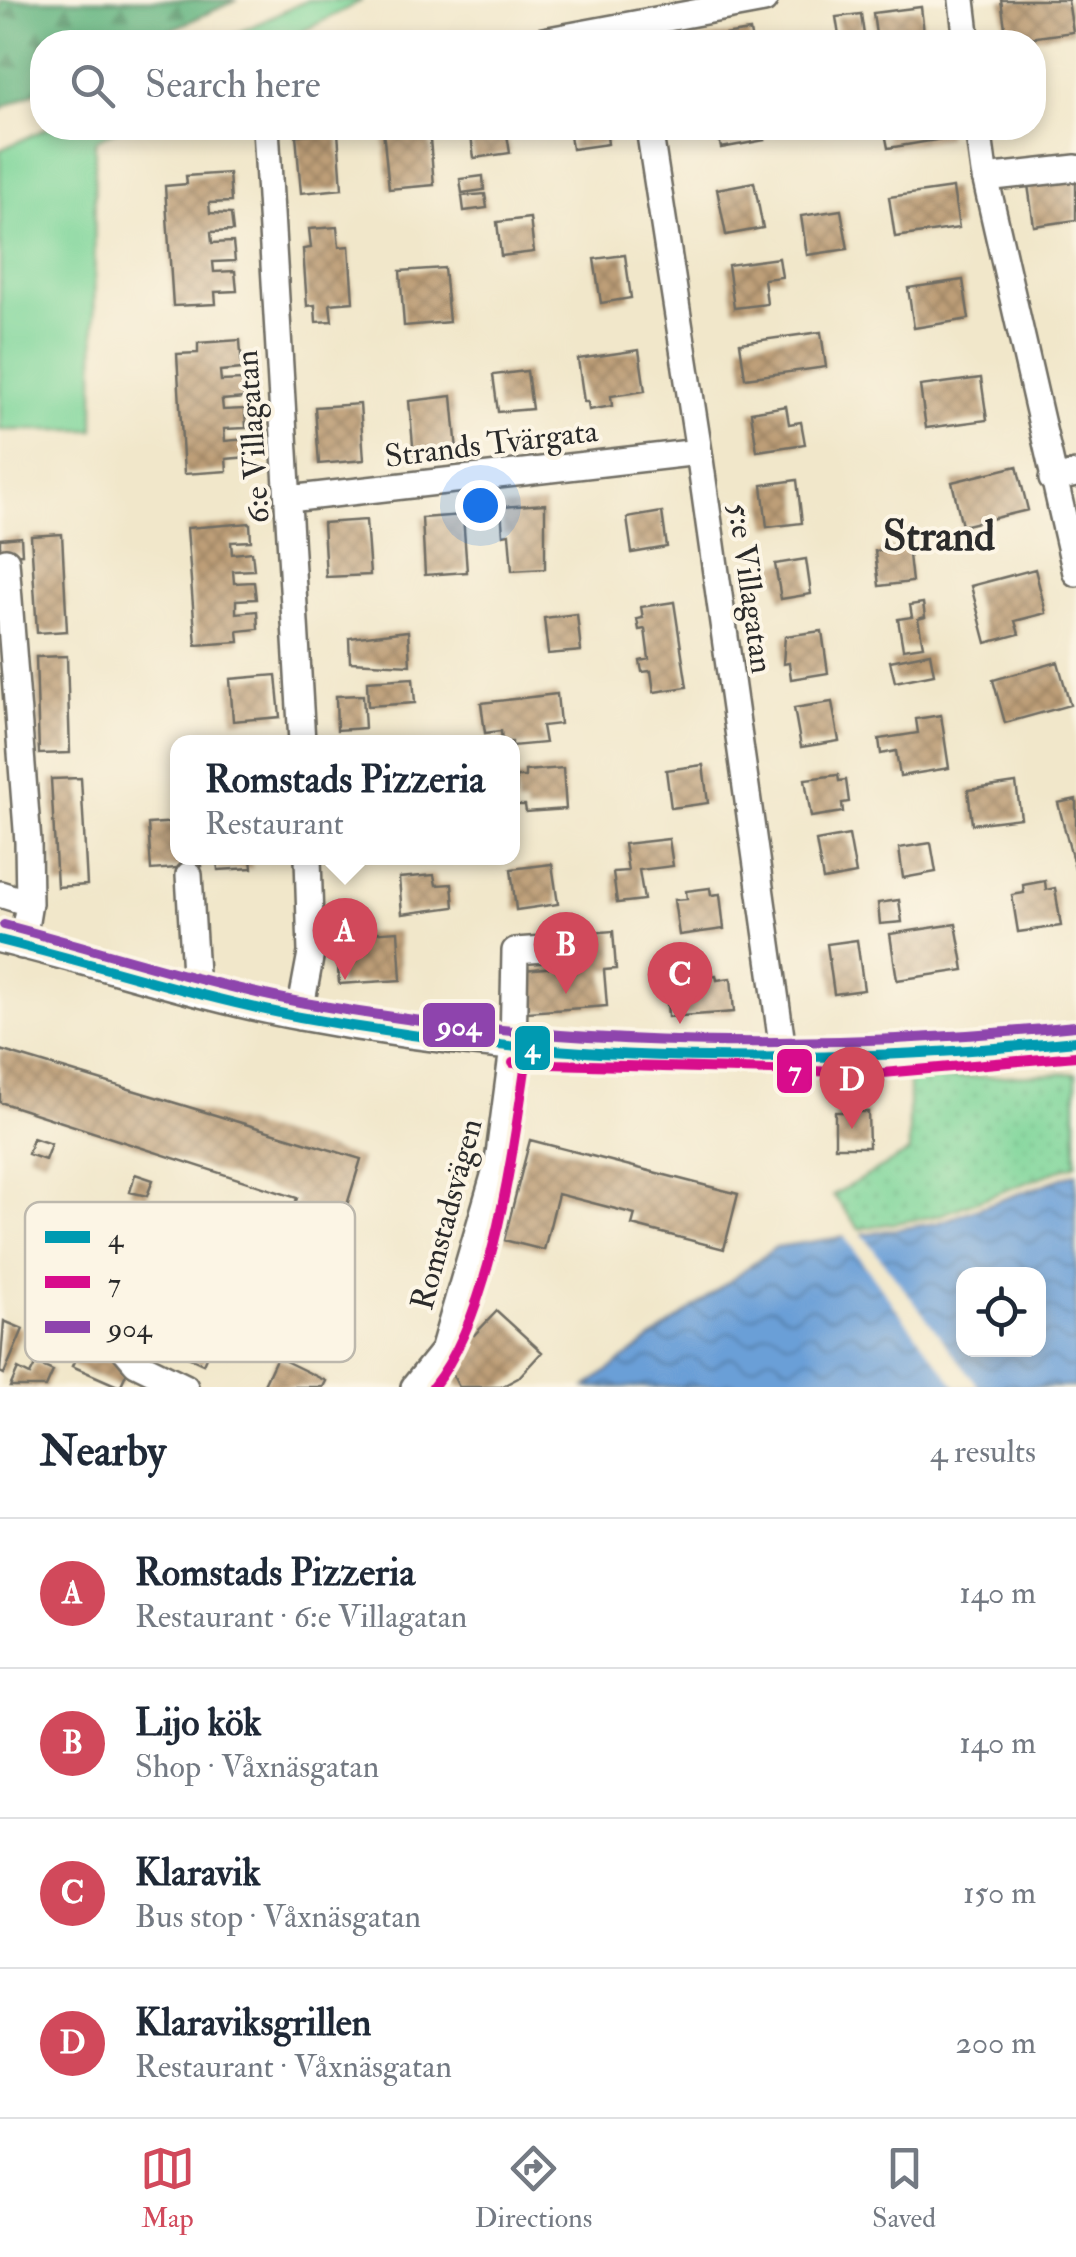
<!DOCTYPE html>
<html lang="en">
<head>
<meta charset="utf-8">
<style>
	body { margin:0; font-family:"IM FELL Double Pica",serif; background:#f2f2f3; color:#1f2937 }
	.controls { position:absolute; right:30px; bottom:30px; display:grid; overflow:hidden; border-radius:20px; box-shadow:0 5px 15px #0003 }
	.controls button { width:90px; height:90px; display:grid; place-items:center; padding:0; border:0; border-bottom:2px solid #e0e1e3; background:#fff; color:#1f2937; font:50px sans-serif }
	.you { position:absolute; left:480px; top:505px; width:35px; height:35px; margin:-25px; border:8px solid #fff; border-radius:50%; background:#1a73e8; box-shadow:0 0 0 15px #1a73e833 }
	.badge { display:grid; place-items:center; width:65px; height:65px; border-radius:50%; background:#d1495b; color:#fff; font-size:32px; font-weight:700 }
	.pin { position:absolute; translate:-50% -82px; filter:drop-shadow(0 2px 5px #0008) }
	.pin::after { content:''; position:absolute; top:52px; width:35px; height:30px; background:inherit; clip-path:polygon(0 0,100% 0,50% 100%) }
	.popup { position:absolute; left:170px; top:735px; width:350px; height:130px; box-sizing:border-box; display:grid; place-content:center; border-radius:20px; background:#fff; filter:drop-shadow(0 2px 8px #0005); font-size:32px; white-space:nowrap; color:#747a83 }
	.popup b { font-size:38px; color:#1f2937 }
	.popup::after { content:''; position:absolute; left:50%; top:100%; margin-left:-20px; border:20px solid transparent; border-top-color:#fff }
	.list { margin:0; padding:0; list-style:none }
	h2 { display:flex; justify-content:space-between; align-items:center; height:130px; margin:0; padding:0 40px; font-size:42px }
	h2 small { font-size:32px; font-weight:400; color:#747a83 }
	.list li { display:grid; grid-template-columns:65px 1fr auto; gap:30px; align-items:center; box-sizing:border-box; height:150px; padding:0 40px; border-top:2px solid #e0e1e3 }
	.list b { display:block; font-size:38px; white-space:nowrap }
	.list p { margin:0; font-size:32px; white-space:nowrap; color:#747a83 }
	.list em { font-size:32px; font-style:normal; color:#747a83 }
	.icon { flex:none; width:55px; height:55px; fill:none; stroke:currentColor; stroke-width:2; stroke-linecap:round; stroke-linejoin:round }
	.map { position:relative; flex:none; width:1076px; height:1387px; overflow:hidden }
	.search { position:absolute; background:#fff; box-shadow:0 5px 15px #0003; left:30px; right:30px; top:30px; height:110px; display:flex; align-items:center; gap:25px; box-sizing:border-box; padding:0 35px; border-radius:40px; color:#747a83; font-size:38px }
	.sheet { height:730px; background:#fff }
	nav { display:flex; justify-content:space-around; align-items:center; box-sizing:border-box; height:140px; border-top:2px solid #e0e1e3; background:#fff; font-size:28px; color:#747a83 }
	nav a { display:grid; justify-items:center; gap:5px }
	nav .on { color:#d1495b }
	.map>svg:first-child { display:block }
	.green { fill:#7ed59a; stroke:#548062; stroke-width:2.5 }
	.forest { fill:url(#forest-firs); stroke:#487056; stroke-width:2.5 }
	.park { fill:url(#park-dots); stroke:#548062; stroke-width:2.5 }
	.water { fill:url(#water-waves); stroke:#4a6581; stroke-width:2.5; fill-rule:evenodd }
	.pier { fill:#f1e7ca }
	.building { fill:url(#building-cross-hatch) }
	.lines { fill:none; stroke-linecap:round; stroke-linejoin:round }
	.minor-casing { stroke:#706d63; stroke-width:30 }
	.minor { stroke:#fff; stroke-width:25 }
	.bus-1-casing { stroke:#fcf5e5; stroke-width:18 }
	.bus-2-casing { stroke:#fcf5e5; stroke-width:18 }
	.bus-3-casing { stroke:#fcf5e5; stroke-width:18 }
	.bus-1 { stroke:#009ab1; stroke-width:10 }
	.bus-2 { stroke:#d80c8c; stroke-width:10 }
	.bus-3 { stroke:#8e44ad; stroke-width:10 }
	.labels { text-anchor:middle; stroke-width:8; stroke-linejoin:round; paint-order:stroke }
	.street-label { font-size:32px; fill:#2b2b2b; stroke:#fcf5e5 }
	.district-label { font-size:42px; font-weight:bold; fill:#2b2b2b; stroke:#fcf5e5 }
	.key { fill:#fcf5e5; stroke:#bdb8ad; stroke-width:2.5 }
	.key-label { font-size:28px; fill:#2b2b2b }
	.line-badge { stroke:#fcf5e5; stroke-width:4 }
	.badge-label { font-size:28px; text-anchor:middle; font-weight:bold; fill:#fff }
</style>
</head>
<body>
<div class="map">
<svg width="1076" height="1387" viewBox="0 0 1076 1387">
	<defs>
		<pattern id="forest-firs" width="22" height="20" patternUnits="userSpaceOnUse" patternTransform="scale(2.5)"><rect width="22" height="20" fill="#66b682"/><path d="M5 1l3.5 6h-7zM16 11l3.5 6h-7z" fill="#54946b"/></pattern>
		<pattern id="park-dots" width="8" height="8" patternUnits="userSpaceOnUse" patternTransform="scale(2.5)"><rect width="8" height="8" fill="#7ed59a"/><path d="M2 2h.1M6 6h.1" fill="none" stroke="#6db785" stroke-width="1.8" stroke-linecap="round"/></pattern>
		<pattern id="water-waves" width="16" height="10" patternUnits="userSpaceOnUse" patternTransform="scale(2.5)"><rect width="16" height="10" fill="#6a9fd7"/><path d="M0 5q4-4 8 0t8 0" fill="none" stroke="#5782af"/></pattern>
		<pattern id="building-cross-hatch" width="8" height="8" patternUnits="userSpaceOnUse" patternTransform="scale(2.5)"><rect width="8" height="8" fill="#be9f78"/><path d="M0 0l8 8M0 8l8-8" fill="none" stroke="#9b8263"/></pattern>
	</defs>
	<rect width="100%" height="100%" fill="#fcf5e5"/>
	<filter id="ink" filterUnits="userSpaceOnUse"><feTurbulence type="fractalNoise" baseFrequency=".01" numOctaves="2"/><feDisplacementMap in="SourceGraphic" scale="20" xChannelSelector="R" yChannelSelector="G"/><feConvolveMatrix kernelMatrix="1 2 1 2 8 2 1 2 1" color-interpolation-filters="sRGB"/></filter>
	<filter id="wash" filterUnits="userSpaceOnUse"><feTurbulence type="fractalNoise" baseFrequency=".0048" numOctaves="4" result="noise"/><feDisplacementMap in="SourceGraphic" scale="40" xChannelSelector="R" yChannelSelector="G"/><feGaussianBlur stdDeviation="2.25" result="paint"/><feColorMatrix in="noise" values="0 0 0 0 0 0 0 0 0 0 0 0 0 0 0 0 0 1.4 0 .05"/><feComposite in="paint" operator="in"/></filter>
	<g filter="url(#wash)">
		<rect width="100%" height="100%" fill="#f1e7ca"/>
		<path class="green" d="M308 0H363L282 42H219Z
			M47 128H120L95 141 94 430H0V150Z"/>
		<path class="forest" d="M0 0H237L144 42H42V89L0 109Z"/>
		<path class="park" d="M1076 1073V1164L937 1216 859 1229 833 1195 909 1152V1080Z"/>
		<path class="water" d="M1076 1173V1387H586L776 1247 937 1223ZM964 1274H1038V1350H964Z"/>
		<path class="pier" d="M859 1230 979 1387H957L896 1308 841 1232Z"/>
		<g id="blocks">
			<path class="building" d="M1001 0H1068L1073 32 1007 41Z
				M921 7 925 42H877L873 13Z
				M861 14 865 42H840L836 17Z
				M750 31 752 42H692V40Z
				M415 128H429L434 185 389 189 383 130Z
				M470 128H506L510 153 474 158Z
				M569 128H606L608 144 572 149Z
				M717 128H763L765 140 721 148Z
				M884 128H946L948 138 888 148Z
				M338 132 342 189 301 193 296 135Z
				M229 173 231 202 209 203 210 213 231 214 233 231 211 232 212 243 233 242 235 261 213 262 214 272 235 271 237 291 215 292 216 304 173 306 165 186 187 184 186 176Z
				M483 176 484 190 462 193 460 179Z
				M1076 178V220L1034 226 1028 185Z
				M754 182 763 228 726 235 717 189Z
				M953 188 959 228 895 237 889 197Z
				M485 194 487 208 464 211 462 196Z
				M841 210 848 249 807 255 801 216Z
				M530 218 534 252 501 256 497 222Z
				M337 227 339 247 349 246 353 302 330 304 332 321 316 322 315 305 307 306 303 249 311 248 309 229Z
				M625 255 631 298 601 303 594 259Z
				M779 258 782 277 764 279 767 304 734 308 728 265Z
				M444 268 449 322 404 326 400 271Z
				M963 280 969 319 914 328 908 288Z
				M821 332 826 367 745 378 740 343Z
				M240 340 242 369 220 371 221 381 243 380 244 398 222 400 223 410 245 409 246 428 224 429 225 441 247 439 248 457 226 459 227 471 184 474 177 354 198 353V343Z
				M639 350 645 391 611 396 612 406 589 410 588 402H584L578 359Z
				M527 371 532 409 498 412 493 375Z
				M981 378 987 420 926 428 920 386Z
				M452 396 457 451 414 456 409 401Z
				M360 404 364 460 319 464 315 407Z
				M786 406 789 424 801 422 805 444 757 451 751 412Z
				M1017 466 1028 510 962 526 952 482Z
				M797 480 802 523 767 527 762 485Z
				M545 504V569L512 571 509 534 503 535 501 507Z
				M662 512 667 547 632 553 627 518Z
				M463 515 467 572 425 575 422 518Z
				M366 520 370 575 326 577 323 523Z
				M250 523 251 541 231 542 232 554 252 552 254 570 233 571 234 583 254 582 256 599 236 600V613L257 611 258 629 238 631 239 642 196 645 187 528Z
				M62 534 67 631 37 633 31 536Z
				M21 537 22 554 0 556V539Z
				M908 546 912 582 879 586 875 551Z
				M806 559 811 594 781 599 775 564Z
				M1035 569 1046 613 1015 621 1019 634 986 643 971 586Z
				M674 602 687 687 654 692 651 671 642 672 640 661 649 659 645 629 639 630 637 619 643 618 641 607Z
				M923 603 925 617 918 619 923 646 903 649 898 619 912 617 910 605Z
				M577 614 581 651 548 654 544 618Z
				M408 631 410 665 350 662 349 638Z
				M822 631 828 673 791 679 789 663 783 664 785 636Z
				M930 653 934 674 895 682 890 661Z
				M67 656 70 753 39 754 36 657Z
				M1058 662 1070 705 1005 723 993 680Z
				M276 675 280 717 233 721 230 679Z
				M413 678 415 703 368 706 367 681Z
				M557 694 560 724 542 726 545 743 512 746V742H502L501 731 485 733 481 703Z
				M363 695 365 728 337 730 336 696Z
				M832 702 839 741 801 747 794 708Z
				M941 715 949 768 900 776 896 751 881 754 879 739 918 733 916 719Z
				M703 765 708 803 671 808 666 770Z
				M563 768 566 809 526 812 525 805H517L516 777H525V771Z
				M838 775 839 781 846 780 849 802 842 803 843 812 811 817 805 779Z
				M81 778 87 885 57 887 51 779Z
				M1016 783 1021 818 972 824 968 790Z
				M1076 799V869H1075L1058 803Z
				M178 822V858H201L202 866 151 870 148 824Z
				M849 835 856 874 823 880 816 841Z
				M669 839 673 866 639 870 644 900 617 903 613 872 628 871 624 844Z
				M931 843 936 872 903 878 899 848Z
				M217 858H251L252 868 218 870Z
				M552 864 558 904 516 910 511 869Z
				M434 875 436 885 452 884 454 907 402 914 399 878Z
				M1045 881 1046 890 1055 888 1061 926 1018 932 1012 895 1024 893 1023 885Z
				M710 888 711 895 720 894 724 929 679 935 674 900 687 899 686 891Z
				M899 900 902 922 880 924 878 903Z
				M956 924 964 970 897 980 890 934Z
				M398 931 401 980 339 984 336 935Z
				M613 931 616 969 604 970 607 1006 528 1012 524 970 577 965 575 934Z
				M857 940 864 990 834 994 827 944Z
				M716 975 717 980 731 978 734 1012 668 1017 666 984 702 981V976Z
				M0 1050 361 1159 310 1326 262 1309 297 1198 0 1102Z
				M835 1112H868L869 1147H835Z
				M33 1138 51 1144 45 1160 28 1154Z
				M530 1140 738 1194 724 1249 632 1225 635 1214 558 1194 544 1250 504 1240Z
				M135 1174 153 1180 147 1196 130 1192Z
				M222 1208 231 1229 212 1238 203 1217Z
				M171 1306 219 1327 203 1364 155 1342Z
				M497 1311 542 1352 518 1378 501 1387H459L451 1372 464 1332 474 1335Z
				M4 1321 23 1329 4 1374 0 1372Z
				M82 1343 130 1365 120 1387 72 1366Z
				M277 1357 326 1381 323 1387H263Z
				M36 1363 53 1371 46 1387H10L18 1369 30 1375Z"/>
		</g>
	</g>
	<g filter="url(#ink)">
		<use href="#blocks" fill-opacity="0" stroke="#706d63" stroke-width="2.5"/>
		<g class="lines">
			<defs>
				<path id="minor" d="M962 0 967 42
					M538 42 764 0
					M266 128 302 742
					M649 128 699 452 784 1058
					M978 128 984 172 1076 573
					M985 178 1076 168
					M1052 479 1076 474
					M289 499 699 452
					M6 561 28 842 29 903 22 946
					M189 875 196 990
					M0 894 29 903
					M0 940C100 964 199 998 300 1017 554 1065 820 1071 1076 1041
					M299 1017 311 953 308 858
					M105 1326 136 1363 185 1387
					M414 1387 443 1351 498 1162 513 1048 515 951 560 948"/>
			</defs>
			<use href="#minor" class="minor-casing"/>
			<use href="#minor" class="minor"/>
			<defs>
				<path id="bus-1" d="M0 940C100 965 199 998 300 1017 557 1065 816 1067 1076 1041"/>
				<path id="bus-2" d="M513 1063 883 1073 1076 1056
					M433 1387C494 1311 513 1147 528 1050"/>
				<path id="bus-3" d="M4 925C104 951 203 984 305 1003 560 1049 817 1052 1075 1026"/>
			</defs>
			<use href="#bus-1" class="bus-1-casing"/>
			<use href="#bus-2" class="bus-2-casing"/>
			<use href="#bus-3" class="bus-3-casing"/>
			<use href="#bus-1" class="bus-1"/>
			<use href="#bus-2" class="bus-2"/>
			<use href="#bus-3" class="bus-3"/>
		</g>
	</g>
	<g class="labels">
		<g class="street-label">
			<text transform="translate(252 437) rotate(-94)" y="11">6:e Villagatan</text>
			<text transform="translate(491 443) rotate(-7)" y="11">Strands Tvärgata</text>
			<text transform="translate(751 588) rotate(82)" y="11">5:e Villagatan</text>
			<text transform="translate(446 1214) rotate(-75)" y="11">Romstadsvägen</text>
		</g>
		<g class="district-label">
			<text x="939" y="550">Strand</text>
		</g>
	</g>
	<rect x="25" y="1202" width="330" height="160" rx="15" class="key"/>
	<rect x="45" y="1231" width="45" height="12" fill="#009ab1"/>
	<rect x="45" y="1276" width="45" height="12" fill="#d80c8c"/>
	<rect x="45" y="1321" width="45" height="12" fill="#8e44ad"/>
	<g class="key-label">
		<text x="108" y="1247">4</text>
		<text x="108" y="1292">7</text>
		<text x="108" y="1337">904</text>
	</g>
	<g class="line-badge">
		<rect x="421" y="1001" width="76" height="48" rx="10" fill="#8e44ad"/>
		<rect x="513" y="1024" width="39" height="48" rx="10" fill="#009ab1"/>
		<rect x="775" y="1047" width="39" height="48" rx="10" fill="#d80c8c"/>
	</g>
	<g class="badge-label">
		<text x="459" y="1035">904</text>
		<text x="532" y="1057">4</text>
		<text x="795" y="1080">7</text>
	</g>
</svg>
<div class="controls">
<button><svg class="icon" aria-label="locate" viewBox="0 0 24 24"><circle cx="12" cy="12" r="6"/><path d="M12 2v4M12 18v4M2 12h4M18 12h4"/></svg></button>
</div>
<div class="you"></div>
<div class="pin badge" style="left:345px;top:980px">A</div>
<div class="popup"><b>Romstads Pizzeria</b>Restaurant</div>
<div class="pin badge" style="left:566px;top:994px">B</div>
<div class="pin badge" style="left:680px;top:1024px">C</div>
<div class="pin badge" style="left:852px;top:1129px">D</div>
<div class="search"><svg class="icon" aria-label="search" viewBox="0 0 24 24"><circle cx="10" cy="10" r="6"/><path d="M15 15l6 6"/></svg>Search here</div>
</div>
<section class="sheet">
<h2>Nearby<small>4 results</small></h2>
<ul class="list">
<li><span class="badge">A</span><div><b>Romstads Pizzeria</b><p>Restaurant · 6:e Villagatan</p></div><em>140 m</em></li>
<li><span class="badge">B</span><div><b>Lijo kök</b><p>Shop · Våxnäsgatan</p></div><em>140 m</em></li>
<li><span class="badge">C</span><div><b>Klaravik</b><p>Bus stop · Våxnäsgatan</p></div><em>150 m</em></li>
<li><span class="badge">D</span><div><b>Klaraviksgrillen</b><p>Restaurant · Våxnäsgatan</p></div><em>200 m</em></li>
</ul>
</section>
<nav>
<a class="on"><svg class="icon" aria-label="map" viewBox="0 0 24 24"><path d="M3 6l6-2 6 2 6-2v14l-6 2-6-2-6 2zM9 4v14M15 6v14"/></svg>Map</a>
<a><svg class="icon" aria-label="directions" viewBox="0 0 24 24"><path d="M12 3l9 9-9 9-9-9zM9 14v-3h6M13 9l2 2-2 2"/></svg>Directions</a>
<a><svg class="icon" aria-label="saved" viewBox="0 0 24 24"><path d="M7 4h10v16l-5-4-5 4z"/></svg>Saved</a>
</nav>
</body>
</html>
